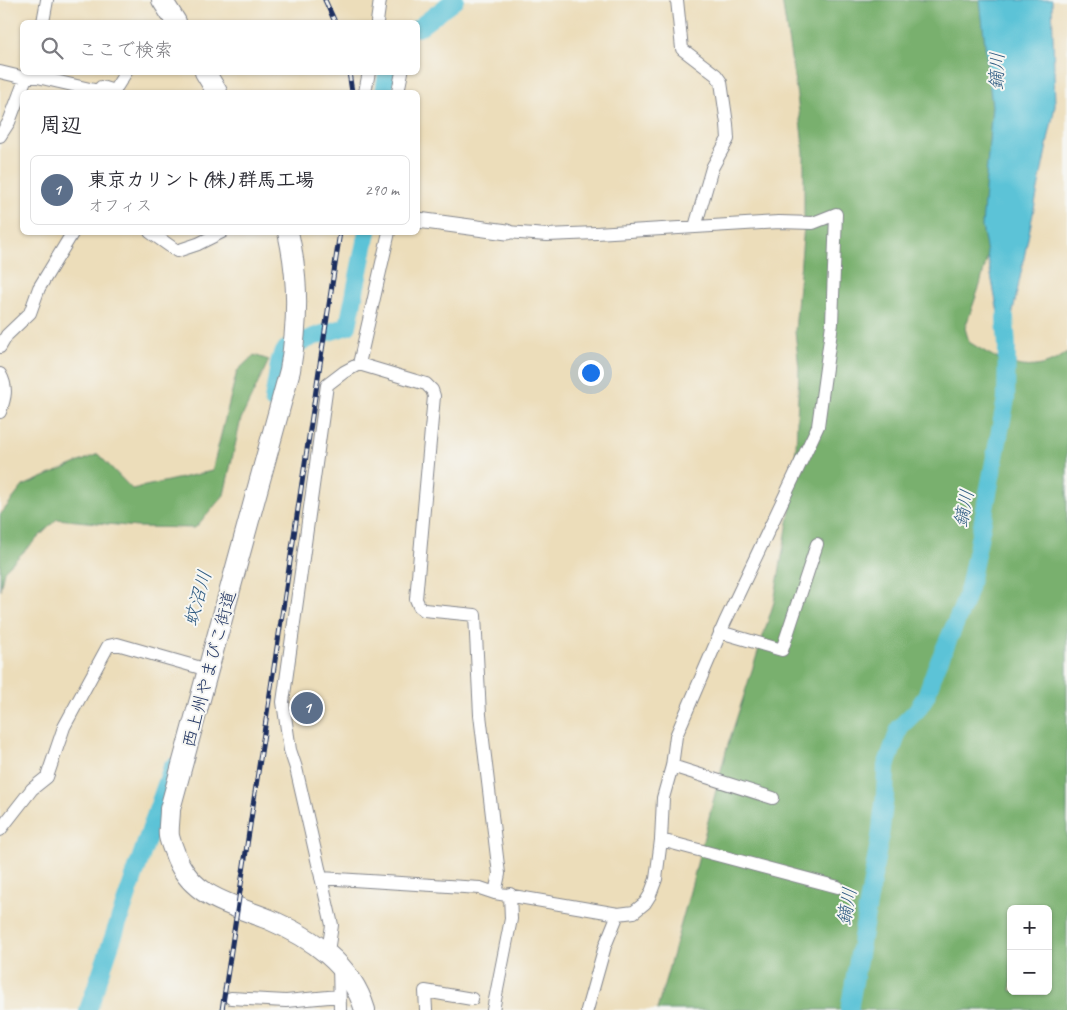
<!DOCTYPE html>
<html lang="ja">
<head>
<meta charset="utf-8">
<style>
	body { margin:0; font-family:Caveat,"Klee One",sans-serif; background:#f7f7f7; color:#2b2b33 }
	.controls { position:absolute; right:15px; bottom:15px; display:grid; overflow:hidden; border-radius:8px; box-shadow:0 1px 4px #0004 }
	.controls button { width:45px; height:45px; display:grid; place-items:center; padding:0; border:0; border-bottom:1px solid #e1e1e2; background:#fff; color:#2b2b33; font:25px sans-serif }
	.you { position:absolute; left:590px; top:372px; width:18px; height:18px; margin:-12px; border:4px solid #fff; border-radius:50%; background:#1a73e8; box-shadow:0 0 0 8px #1a73e833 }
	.badge { display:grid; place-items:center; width:32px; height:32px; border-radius:50%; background:#db2777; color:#fff; font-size:16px; font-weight:700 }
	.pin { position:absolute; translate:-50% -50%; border:2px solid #fff; box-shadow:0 1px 5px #0006 }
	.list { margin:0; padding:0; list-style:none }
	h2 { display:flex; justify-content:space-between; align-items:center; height:65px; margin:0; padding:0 20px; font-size:21px }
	h2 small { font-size:16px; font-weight:400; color:#7c7c81 }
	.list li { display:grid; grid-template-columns:32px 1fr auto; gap:15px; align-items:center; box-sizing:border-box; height:70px; margin:0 10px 10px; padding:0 10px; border:1px solid #e1e1e2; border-radius:8px }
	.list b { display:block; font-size:19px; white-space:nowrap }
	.list p { margin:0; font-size:16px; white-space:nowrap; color:#7c7c81 }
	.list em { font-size:16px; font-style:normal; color:#7c7c81 }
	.icon { flex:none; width:28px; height:28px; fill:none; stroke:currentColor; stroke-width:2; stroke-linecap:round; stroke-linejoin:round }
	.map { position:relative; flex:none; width:1067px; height:1010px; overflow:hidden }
	.search { position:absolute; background:#fff; box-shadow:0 1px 4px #0004; left:20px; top:20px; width:400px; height:55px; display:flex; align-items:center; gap:12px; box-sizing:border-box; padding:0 18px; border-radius:8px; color:#7c7c81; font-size:19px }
	.panel { position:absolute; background:#fff; box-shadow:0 1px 4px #0004; left:20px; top:90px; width:400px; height:145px; border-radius:8px }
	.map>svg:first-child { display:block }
	.forest { fill:#79b06e; stroke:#4a7066; fill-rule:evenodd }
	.water { fill:#5bc3d7; stroke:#3b799a }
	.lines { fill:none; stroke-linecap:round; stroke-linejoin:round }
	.river { stroke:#5bc3d7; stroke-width:18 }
	.minor-casing { stroke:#84868c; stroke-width:14 }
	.tertiary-casing { stroke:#84868c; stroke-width:17 }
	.trunk-casing { stroke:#84868c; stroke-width:22 }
	.minor { stroke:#fff; stroke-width:12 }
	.tertiary { stroke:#fff; stroke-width:15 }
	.trunk { stroke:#fff; stroke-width:20 }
	.rail-casing { stroke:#1b2f5e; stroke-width:5 }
	.rail { stroke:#f6f6f2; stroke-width:3; stroke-dasharray:9; stroke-linecap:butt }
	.labels { text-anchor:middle; stroke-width:4; stroke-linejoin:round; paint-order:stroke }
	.street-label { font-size:18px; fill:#1b2f5e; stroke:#f6f6f2 }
	.water-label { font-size:19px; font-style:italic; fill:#2e5b82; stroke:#f6f6f2 }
</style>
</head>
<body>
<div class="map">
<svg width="1067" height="1010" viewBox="0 0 1067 1010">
	<rect width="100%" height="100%" fill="#f6f6f2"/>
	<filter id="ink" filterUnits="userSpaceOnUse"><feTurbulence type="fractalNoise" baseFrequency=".02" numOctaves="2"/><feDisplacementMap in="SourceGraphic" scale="10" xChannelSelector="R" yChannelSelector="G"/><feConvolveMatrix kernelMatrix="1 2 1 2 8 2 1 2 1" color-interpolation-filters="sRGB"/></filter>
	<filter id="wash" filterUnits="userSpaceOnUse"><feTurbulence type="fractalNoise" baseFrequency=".0096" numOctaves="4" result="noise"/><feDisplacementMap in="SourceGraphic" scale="20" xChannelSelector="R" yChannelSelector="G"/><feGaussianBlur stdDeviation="1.12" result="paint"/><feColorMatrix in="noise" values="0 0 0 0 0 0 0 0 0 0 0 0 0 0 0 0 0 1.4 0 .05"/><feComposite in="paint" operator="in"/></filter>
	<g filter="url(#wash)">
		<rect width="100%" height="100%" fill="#ecddba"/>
		<path class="forest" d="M782 0H1000L988 255 980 285 965 328 969 342C1003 363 1030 379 1067 353V1010H657L688 899 726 751 774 602 791 505 796 449 799 368 795 331 804 226V153L797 96ZM1011 909H1048V991H1011Z
			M254 355 269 360 241 419 224 495 195 528 137 527 57 519 4 571 0 590V515L23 486 98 454 132 489 212 471 237 371Z"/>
		<path class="water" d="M980 0H1052L1055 106 1005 351 982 226 992 106Z"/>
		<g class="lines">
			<path class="river" d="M418 28 455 0
				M384 92 387 72
				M273 400 280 359 286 349 313 337 348 326 367 232
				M88 1010 172 767
				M849 1010 880 837 885 795 886 766 900 727 917 710 926 696 936 668 963 606 969 588 982 525 1006 399 1007 346 1005 318"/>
		</g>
	</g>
	<g filter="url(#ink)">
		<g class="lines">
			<defs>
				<path id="minor" d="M677 0 682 49 716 75 721 82 727 124 728 139 712 168 695 227
					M43 22 47 0
					M377 22 380 0
					M0 72 25 78 33 76 103 92
					M98 91 101 87 114 91 126 72
					M365 92 369 72
					M398 92 402 72
					M0 136 9 122 28 72
					M150 232 177 251 198 244 222 232
					M0 347 7 335 30 313 39 288 73 232
					M359 364 389 232
					M0 374C8 388 5 398 0 412
					M720 632 782 650 817 544
					M672 766 773 798
					M0 830 32 789 47 777 64 727 108 646 117 644 208 670
					M661 840 838 887
					M321 878 480 888 495 893 618 914 634 912 645 903 650 895 656 879 661 840 663 798 672 766 676 736 725 622 818 426 832 324 836 214 813 223 779 222 596 233 547 235 507 232
					M322 948 329 945 332 925 296 768 290 750 283 702 327 385 344 372 359 364 426 384 432 390 434 396 416 599 419 606 424 610 475 615 480 715 499 874 495 893
					M339 965 340 1010
					M231 998 286 1001 339 996
					M426 1010 425 991 472 999
					M493 1010 511 919 510 894
					M587 1010 605 946 618 914"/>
				<path id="tertiary" d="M418 220 507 232"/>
				<path id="trunk" d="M162 0 176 22
					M205 72 217 92
					M288 232C299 280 298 322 290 370L170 809C170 818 168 828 169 836 170 841 172 846 174 851 189 897 228 903 268 919 310 937 351 963 365 1010"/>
			</defs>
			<use href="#minor" class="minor-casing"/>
			<use href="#tertiary" class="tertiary-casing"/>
			<use href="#trunk" class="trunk-casing"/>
			<use href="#minor" class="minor"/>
			<use href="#tertiary" class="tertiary"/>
			<use href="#trunk" class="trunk"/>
			<defs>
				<path id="rail" d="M325 0 335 22
					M349 72 352 92
					M222 1010 340 232"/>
			</defs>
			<use href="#rail" class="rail-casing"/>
			<use href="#rail" class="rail"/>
		</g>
	</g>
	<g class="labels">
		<g class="street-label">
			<text transform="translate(209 669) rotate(-75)" y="6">西上州やまびこ街道</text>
		</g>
		<g class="water-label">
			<text transform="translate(996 71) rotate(-88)" y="7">鏑川</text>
			<text transform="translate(963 508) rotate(-78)" y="7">鏑川</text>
			<text transform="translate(197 598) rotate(-74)" y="7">蚊沼川</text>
			<text transform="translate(846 906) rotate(-80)" y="7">鏑川</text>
		</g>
	</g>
</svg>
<div class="controls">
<button>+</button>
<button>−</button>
</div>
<div class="you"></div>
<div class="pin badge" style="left:307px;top:708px;background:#5c6f8a">1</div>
<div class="search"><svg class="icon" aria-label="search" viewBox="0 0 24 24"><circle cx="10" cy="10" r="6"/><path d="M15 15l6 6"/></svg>ここで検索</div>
<section class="panel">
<h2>周辺<small></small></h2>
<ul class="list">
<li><span class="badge" style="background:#5c6f8a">1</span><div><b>東京カリント(株) 群馬工場</b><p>オフィス</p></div><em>290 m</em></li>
</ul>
</section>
</div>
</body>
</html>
